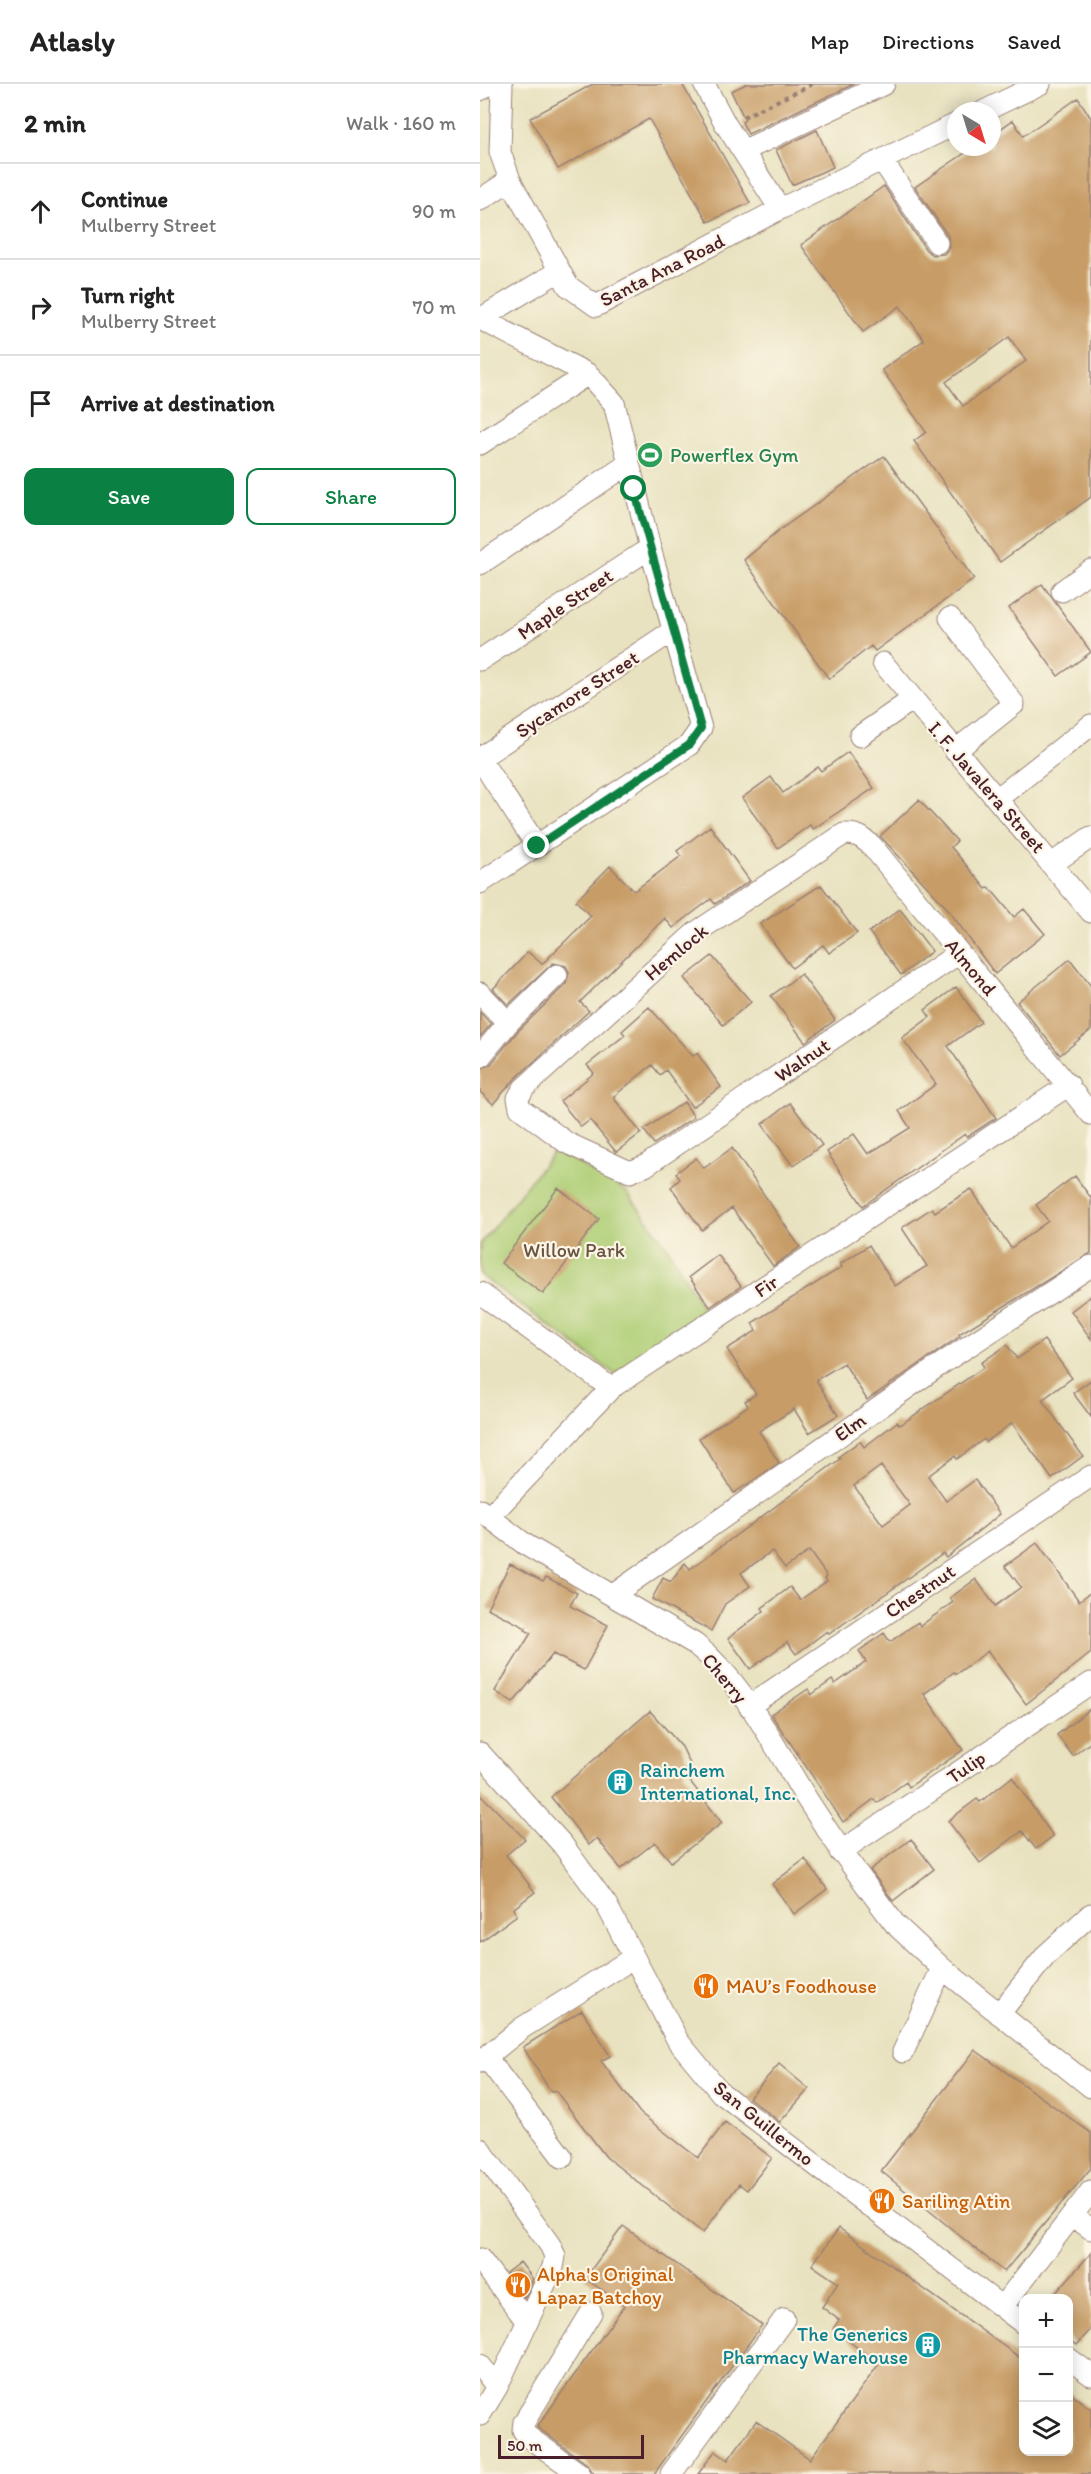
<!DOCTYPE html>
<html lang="en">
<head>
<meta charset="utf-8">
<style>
	body { margin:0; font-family:Itim,sans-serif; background:#f2f2f2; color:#222 }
	.controls { position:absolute; right:18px; bottom:18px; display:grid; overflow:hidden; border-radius:12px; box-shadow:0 3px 15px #0003 }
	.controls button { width:54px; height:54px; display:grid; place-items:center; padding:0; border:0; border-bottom:2px solid #e0e0e0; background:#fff; color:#222; font:30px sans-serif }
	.compass { position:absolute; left:467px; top:18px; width:54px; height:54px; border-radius:50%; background:#fff; box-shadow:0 3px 15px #0003; rotate:142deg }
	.scale { position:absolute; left:18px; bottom:15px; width:146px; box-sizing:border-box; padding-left:6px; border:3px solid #4a1f2b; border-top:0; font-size:16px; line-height:21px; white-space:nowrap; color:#4a1f2b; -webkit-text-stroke:4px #fcf5e5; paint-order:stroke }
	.stop { position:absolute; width:18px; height:18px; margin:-14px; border:4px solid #0b8043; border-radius:50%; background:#fff }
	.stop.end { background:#0b8043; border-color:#fff; box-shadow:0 2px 6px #0008 }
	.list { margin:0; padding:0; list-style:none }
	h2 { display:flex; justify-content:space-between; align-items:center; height:78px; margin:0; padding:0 24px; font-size:26px }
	h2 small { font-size:20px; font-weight:400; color:#767676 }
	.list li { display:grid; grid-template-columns:39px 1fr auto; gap:18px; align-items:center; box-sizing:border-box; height:96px; padding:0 24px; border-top:2px solid #e0e0e0 }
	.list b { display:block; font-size:22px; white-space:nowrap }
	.list p { margin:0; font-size:20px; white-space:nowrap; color:#767676 }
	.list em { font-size:20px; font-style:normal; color:#767676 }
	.actions { display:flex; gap:12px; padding:18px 24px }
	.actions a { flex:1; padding:14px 0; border:2px solid #0b8043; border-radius:12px; text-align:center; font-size:21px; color:#0b8043 }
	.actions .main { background:#0b8043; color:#fff }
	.icon { flex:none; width:33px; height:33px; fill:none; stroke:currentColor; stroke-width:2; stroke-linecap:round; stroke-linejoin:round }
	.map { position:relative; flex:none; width:611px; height:2390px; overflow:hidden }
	header { display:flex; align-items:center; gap:36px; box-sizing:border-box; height:84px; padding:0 30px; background:#fff; border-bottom:2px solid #e0e0e0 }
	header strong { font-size:28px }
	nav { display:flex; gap:33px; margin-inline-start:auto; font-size:21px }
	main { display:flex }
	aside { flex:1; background:#fff }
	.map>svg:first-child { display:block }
	.green { fill:#aece75; stroke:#7c7650; stroke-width:1.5 }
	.building { fill:#c79c66; fill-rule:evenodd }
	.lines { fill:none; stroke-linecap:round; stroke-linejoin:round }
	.minor-casing { stroke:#998076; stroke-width:23 }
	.path { stroke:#998076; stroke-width:4; stroke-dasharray:4.5 4.5; stroke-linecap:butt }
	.minor { stroke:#fff; stroke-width:21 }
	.route { stroke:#0b8043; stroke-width:8 }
	.labels { text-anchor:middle; stroke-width:4.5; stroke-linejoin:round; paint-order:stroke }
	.street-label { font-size:20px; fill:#4a1f2b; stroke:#fcf5e5 }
	.leisure-label { font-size:20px; fill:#27864d; stroke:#fcf5e5; text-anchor:start }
	.park-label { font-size:20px; fill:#685441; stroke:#fcf5e5 }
	.culture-label { font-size:20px; fill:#0d838f; stroke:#fcf5e5; text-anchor:start }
	.food-label { font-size:20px; fill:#c56008; stroke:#fcf5e5; text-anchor:start }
</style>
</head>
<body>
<header>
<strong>Atlasly</strong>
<nav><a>Map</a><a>Directions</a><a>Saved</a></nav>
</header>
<main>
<aside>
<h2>2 min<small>Walk · 160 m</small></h2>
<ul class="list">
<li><svg class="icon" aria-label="ahead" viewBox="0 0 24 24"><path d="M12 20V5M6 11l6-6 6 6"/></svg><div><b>Continue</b><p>Mulberry Street</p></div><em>90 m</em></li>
<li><svg class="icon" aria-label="right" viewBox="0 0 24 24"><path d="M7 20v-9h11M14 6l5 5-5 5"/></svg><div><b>Turn right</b><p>Mulberry Street</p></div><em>70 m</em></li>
<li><svg class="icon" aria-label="arrive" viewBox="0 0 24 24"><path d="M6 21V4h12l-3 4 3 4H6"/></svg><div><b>Arrive at destination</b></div></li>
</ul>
<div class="actions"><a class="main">Save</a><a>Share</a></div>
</aside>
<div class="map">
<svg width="611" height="2390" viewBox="0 0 611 2390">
	<rect width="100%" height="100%" fill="#fcf5e5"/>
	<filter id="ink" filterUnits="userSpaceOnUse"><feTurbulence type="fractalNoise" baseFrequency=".0167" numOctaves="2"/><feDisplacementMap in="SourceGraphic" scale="12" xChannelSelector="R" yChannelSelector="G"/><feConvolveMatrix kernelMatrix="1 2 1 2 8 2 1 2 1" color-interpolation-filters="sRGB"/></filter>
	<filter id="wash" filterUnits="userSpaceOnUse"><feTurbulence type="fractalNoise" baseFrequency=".008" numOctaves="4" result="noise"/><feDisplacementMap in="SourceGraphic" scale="24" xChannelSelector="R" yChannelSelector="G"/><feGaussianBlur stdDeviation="1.35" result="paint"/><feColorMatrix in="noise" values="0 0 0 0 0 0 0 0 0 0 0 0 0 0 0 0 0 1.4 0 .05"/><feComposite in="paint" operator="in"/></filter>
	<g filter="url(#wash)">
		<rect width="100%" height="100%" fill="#e8e2c0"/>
		<path class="green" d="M75 1066 146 1107 188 1164 226 1231 135 1290 0 1191V1160Z"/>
		<g id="blocks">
			<path class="building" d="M113 0H202L270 119 228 138 169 35 78 85 50 34Z
				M266 0H374L268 50 262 38 265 36 251 7Z
				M598 14 611 34V413L520 478 434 357 446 348 402 286 444 256 420 222 383 248 321 161 404 102 446 166 452 171 464 170 469 164 468 152 435 103 494 63H512V51L533 36 543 52ZM529 253 546 277 483 322 466 298Z
				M337 46 353 83 312 101 296 66Z
				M404 372 494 495 395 567 391 562 349 595 264 476 301 445Z
				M562 500 611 568 578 592 529 524Z
				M368 668 394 704 333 745 330 741 298 764 262 714 291 693 303 709 338 683 341 687Z
				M439 716 477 757 471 763 506 805 509 803 534 833 544 825 565 850 515 890 467 824 400 752Z
				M230 742 270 797 235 820 231 815 193 844 185 834 100 918 109 927 35 995 13 1020 0 1008V985L10 981 37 948 86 900 89 888 86 882 73 879 28 921 13 905 48 868 62 880 111 832 96 817 130 782 154 807 201 772 197 767Z
				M341 801 377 849 349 869 343 861 312 884 280 840Z
				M420 825 452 867 421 891 389 848Z
				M232 872 271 918 243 941 204 894Z
				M590 875 611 902V946L580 971 537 918Z
				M321 890 355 936 325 958 291 912Z
				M476 903 501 938 468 962 516 1034 487 1053 485 1050 383 1122 347 1068 374 1050 388 1070 430 1044 419 1027 456 1000 422 954 450 933 445 926Z
				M169 923 213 972 217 969 241 1003 212 1023 186 986 180 991 172 981 133 1013 161 1049 136 1068 110 1036 101 1043 80 1017 114 989 107 981 145 951 142 947Z
				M0 928 11 940 0 953Z
				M204 1018 214 1033 174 1060 164 1046Z
				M310 1019 342 1061 313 1082 282 1040Z
				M252 1064 320 1163 293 1182 252 1124 222 1146 191 1103 200 1095 196 1089 216 1074 224 1084Z
				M595 1092 611 1114V1169L479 1250 480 1252 387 1316 364 1279 336 1296 358 1331 329 1349 314 1325 279 1347 299 1379 254 1409 219 1354 268 1322 265 1317 276 1310 247 1265 276 1247 272 1239 362 1183 360 1180 389 1161 415 1202 447 1182 422 1144 452 1124 455 1128 491 1105 531 1164 568 1137 556 1121Z
				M78 1104 119 1135 63 1210 21 1179Z
				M238 1171 261 1202 230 1223 209 1193Z
				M611 1212V1255L591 1227Z
				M564 1256 592 1294 562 1316 603 1372 572 1395 532 1339 506 1358 504 1355 477 1375 475 1372 448 1392 466 1417 495 1396 520 1430 466 1473 463 1469 349 1550 347 1547 316 1570 307 1558 270 1585 248 1554 284 1527 282 1524 310 1503 320 1516 347 1497 345 1494 347 1492 329 1467 305 1484 292 1467 261 1489 270 1502 245 1520 231 1547 172 1515 183 1494 191 1498 205 1479 210 1485 360 1375 358 1373 380 1357 384 1363 417 1338 420 1341 504 1283 501 1279 527 1261 537 1275ZM401 1382 430 1421 403 1441 374 1402Z
				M611 1296V1333L593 1309Z
				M557 1459 599 1517 611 1508V1569L546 1620 508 1567 476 1590 474 1588 444 1610 483 1666 429 1703 426 1698 397 1719 394 1715 363 1738 291 1630 328 1605 331 1611 352 1596 355 1600 386 1578 379 1567 404 1549 410 1558 438 1538 440 1542 473 1518 470 1514 496 1495 515 1522 541 1503 525 1482Z
				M30 1480 63 1497 66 1493 97 1509 90 1522 128 1541 104 1586 73 1570 33 1619 15 1607 51 1549 45 1546 46 1544 7 1524Z
				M611 1624V1658L593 1672 577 1651Z
				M170 1627 202 1663 211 1682 203 1688 242 1739 191 1778 175 1758 141 1785 117 1754 109 1761 71 1713Z
				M532 1693 573 1752 556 1765 542 1747 500 1779 468 1737 497 1715 500 1718Z
				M0 1710 45 1755 26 1771 55 1808 33 1825 37 1831 0 1858Z
				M431 1755 454 1785 413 1817 390 1786Z
				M325 1775 347 1805 314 1830 292 1800Z
				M102 1926 130 1972 121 1977 160 2029 218 2074 245 2038 292 2074 267 2106 259 2100 223 2149 126 2073 75 2006 71 2008 43 1963Z
				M495 1966 611 2049V2084L524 2188 401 2087Z
				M299 1980 329 2005 300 2038 269 2014Z
				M143 2142 282 2241 174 2390H114L107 2380 57 2343 144 2222 105 2194Z
				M359 2144 543 2276V2367H588V2308L611 2325V2390H218L235 2367 248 2376 276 2337 330 2375 399 2280 353 2245 359 2236 342 2223 358 2199 332 2181Z
				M611 2169V2245L597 2261 588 2254V2214H571Z
				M40 2178 53 2195 45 2214 26 2189Z"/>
		</g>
	</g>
	<g filter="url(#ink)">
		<use href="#blocks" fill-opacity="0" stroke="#998076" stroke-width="1.5"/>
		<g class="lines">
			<defs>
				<path id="minor" d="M22 0 20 68 30 96 88 202 116 222 300 125 476 40
					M224 0 246 41 300 125
					M0 6 9 0
					M504 27 560 0
					M263 67 404 0
					M402 76 457 159
					M0 116 30 96
					M0 235 79 187
					M0 360 108 290
					M0 480 148 380
					M582 507 611 486
					M470 534 534 620 475 667
					M0 576 170 464
					M403 579 611 828
					M380 652 433 615
					M0 674 194 546
					M0 675 57 762
					M518 714 611 641
					M573 779 611 753
					M0 799 209 661 221 644 170 464 134 319 108 290 0 235
					M479 869 165 1082 150 1088 87 1059 40 1024 38 1014 44 1004 215 849 364 750C377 749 383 754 392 762L611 1030
					M0 909 28 939
					M0 973 28 939 77 891
					M0 1209 131 1304
					M0 1426 46 1461 215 1560C263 1598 293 1660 325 1712 353 1756 383 1798 415 1840
					M9 1433 131 1304 589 1001
					M133 1511 464 1278 611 1182
					M269 1622 611 1392
					M0 1669 82 1760 126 1820 198 1957 241 2009 544 2240
					M360 1768 611 1599
					M418 1843 462 1884 611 2003
					M519 1930 567 1870 611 1830
					M423 1968 462 1884
					M6 1973 82 2073
					M0 1978 42 1944 153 1874
					M0 2065 70 2161 75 2172 73 2183 17 2303 0 2331
					M593 2132 611 2145
					M0 2175 47 2238
					M522 2223 611 2107
					M588 2274 611 2291
					M0 2281 17 2303
					M100 2390 47 2352 43 2346 44 2338 111 2229
					M191 2390 304 2235"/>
			</defs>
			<use href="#minor" class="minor-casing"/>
			<path class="path" d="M263 33 333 0"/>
			<use href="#minor" class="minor"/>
		</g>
	</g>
	<g class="lines" filter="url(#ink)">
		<path class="route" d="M57 762 209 661 221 644 154 405"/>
	</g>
	<defs>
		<symbol id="stadium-disc" viewBox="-11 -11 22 22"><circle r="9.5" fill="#2e9e5b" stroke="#fcf5e5"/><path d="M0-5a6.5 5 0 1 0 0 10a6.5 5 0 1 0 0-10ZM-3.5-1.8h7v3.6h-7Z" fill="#fff"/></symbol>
		<symbol id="building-disc" viewBox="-11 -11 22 22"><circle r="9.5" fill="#0f9aa8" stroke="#fcf5e5"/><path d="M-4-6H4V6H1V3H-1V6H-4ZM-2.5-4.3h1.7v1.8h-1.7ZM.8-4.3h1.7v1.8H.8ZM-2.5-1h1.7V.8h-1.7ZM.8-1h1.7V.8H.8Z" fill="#fff"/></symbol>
		<symbol id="restaurant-disc" viewBox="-11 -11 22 22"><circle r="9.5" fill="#e8710a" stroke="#fcf5e5"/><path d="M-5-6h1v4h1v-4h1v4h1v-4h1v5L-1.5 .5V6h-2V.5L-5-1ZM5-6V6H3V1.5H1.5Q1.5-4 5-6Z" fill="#fff"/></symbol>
	</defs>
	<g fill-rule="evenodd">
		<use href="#stadium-disc" x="155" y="356" width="30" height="30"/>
		<use href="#building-disc" x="125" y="1683" width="30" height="30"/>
		<use href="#restaurant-disc" x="211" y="1887" width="30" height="30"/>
		<use href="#restaurant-disc" x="387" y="2102" width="30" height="30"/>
		<use href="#restaurant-disc" x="23" y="2186" width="30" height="30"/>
		<use href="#building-disc" x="433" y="2246" width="30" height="30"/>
	</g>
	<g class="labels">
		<g class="street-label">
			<text transform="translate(182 186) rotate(-27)" y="7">Santa Ana Road</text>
			<text transform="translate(85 520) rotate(-34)" y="7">Maple Street</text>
			<text transform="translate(97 610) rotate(-33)" y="7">Sycamore Street</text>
			<text transform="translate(507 703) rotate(49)" y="7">I. F. Javalera Street</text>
			<text transform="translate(196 868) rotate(-40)" y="7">Hemlock</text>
			<text transform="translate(491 883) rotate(50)" y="7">Almond</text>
			<text transform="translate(322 976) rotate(-34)" y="7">Walnut</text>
			<text transform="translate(286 1202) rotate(-34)" y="7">Fir</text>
			<text transform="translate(370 1343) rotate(-35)" y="7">Elm</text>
			<text transform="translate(440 1507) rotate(-34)" y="7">Chestnut</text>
			<text transform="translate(245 1594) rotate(50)" y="7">Cherry</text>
			<text transform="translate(486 1683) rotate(-34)" y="7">Tulip</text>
			<text transform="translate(284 2039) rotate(39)" y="7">San Guillermo</text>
		</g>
		<g class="leisure-label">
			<text x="190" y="378">Powerflex Gym</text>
		</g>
		<g class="park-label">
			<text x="94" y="1173">Willow Park</text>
		</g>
		<g class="culture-label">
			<text x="160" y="1693">Rainchem<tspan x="160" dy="23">International, Inc.</tspan></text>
			<text x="428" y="2257" text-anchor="end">The Generics<tspan x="428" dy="23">Pharmacy Warehouse</tspan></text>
		</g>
		<g class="food-label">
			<text x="246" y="1909">MAU’s Foodhouse</text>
			<text x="422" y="2124">Sariling Atin</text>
			<text x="57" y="2197">Alpha's Original<tspan x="57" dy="23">Lapaz Batchoy</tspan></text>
		</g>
	</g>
</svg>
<div class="controls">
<button>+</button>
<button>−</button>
<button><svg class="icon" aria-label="layers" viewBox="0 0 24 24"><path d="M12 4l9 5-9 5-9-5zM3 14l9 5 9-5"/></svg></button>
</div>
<svg class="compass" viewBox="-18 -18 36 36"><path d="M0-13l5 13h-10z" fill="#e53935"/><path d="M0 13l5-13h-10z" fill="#767676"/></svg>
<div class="scale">50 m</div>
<div class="stop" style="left:154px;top:405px"></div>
<div class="stop end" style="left:57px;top:762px"></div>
</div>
</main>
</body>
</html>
